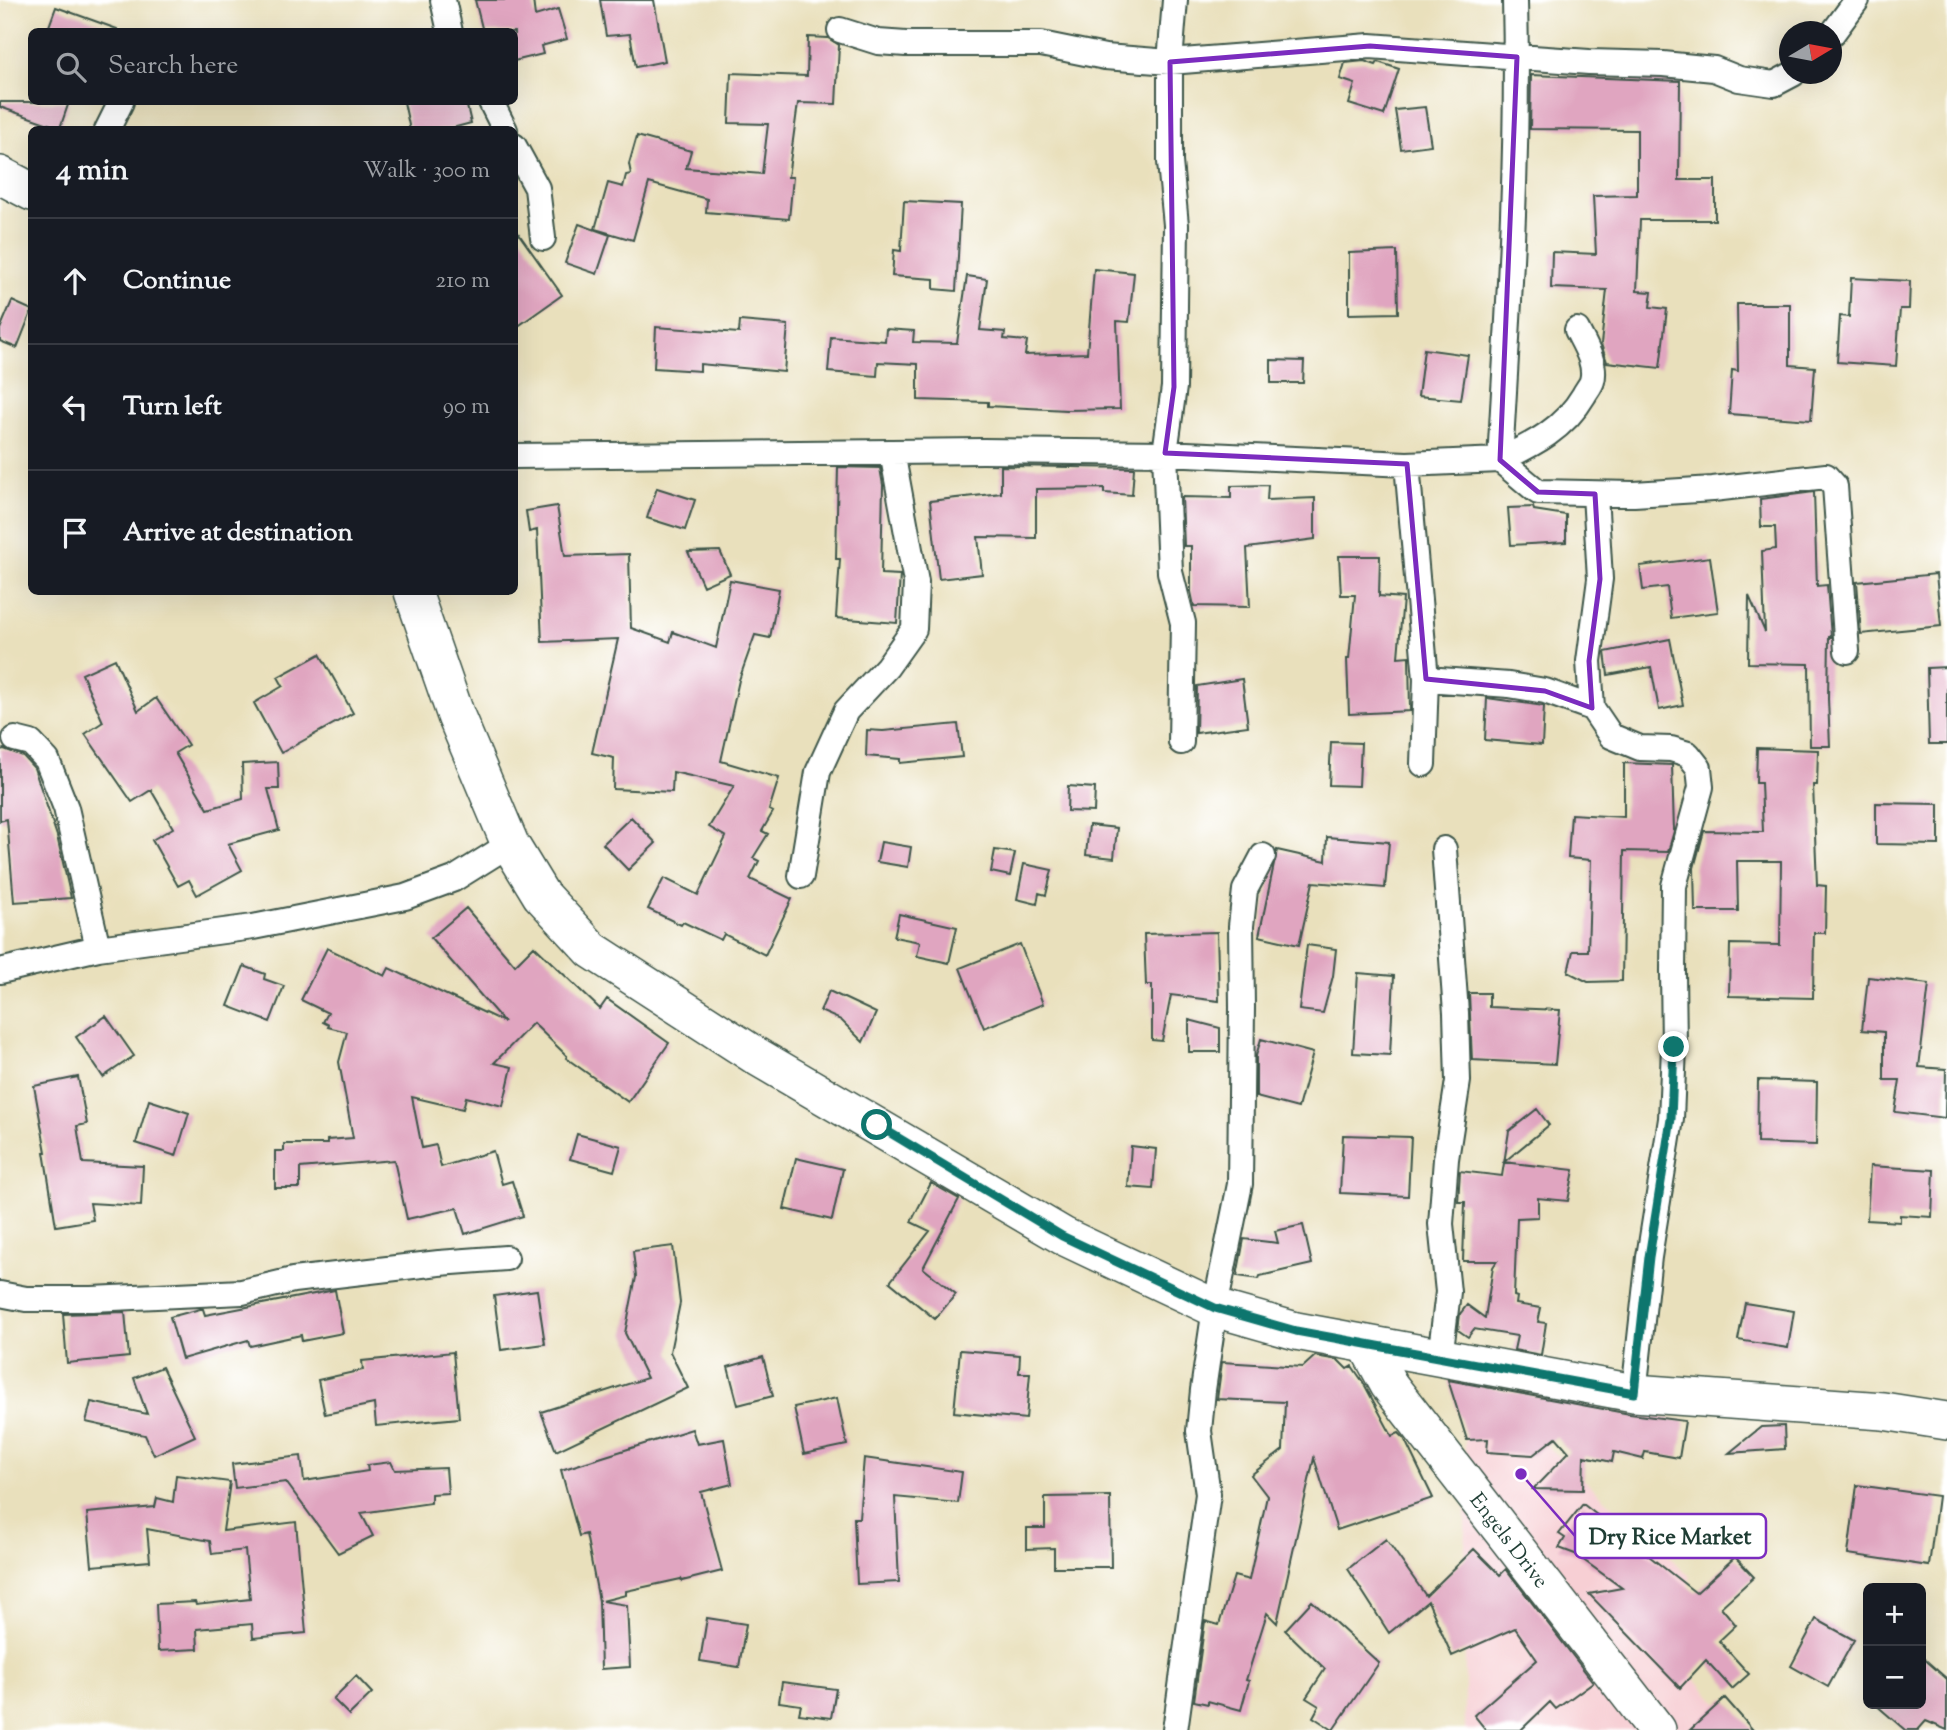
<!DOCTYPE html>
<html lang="en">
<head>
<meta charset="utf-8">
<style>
	body { margin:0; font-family:"Sorts Mill Goudy",serif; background:#20242c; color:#f1f3f6 }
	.controls { position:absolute; right:21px; bottom:21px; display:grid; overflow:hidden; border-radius:10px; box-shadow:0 7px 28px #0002 }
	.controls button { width:63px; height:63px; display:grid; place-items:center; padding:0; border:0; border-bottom:2px solid #363941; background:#171b24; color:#f1f3f6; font:35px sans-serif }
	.compass { position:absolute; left:1779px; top:21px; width:63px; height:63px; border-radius:50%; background:#171b24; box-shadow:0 7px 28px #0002; rotate:80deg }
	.stop { position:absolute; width:21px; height:21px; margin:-16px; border:5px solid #0f766e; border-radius:50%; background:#fff }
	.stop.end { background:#0f766e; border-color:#fff; box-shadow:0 2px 7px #0008 }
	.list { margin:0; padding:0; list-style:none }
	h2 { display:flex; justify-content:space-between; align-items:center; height:91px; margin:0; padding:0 28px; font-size:30px }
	h2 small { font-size:23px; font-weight:400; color:#9ea1a6 }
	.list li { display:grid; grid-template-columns:46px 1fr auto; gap:21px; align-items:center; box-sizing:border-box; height:126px; padding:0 28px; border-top:2px solid #363941 }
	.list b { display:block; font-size:26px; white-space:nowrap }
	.list em { font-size:23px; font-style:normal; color:#9ea1a6 }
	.icon { flex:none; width:38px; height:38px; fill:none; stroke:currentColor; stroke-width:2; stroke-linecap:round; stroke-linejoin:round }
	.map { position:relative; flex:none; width:1947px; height:1730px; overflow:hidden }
	.search { position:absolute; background:#171b24; box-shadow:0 7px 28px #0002; left:28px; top:28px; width:490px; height:77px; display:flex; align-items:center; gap:18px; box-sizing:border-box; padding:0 24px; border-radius:10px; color:#9ea1a6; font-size:26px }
	.panel { position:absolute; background:#171b24; box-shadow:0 7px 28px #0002; left:28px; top:126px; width:490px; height:469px; border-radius:10px }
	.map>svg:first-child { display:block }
	.built { fill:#f7cfd4 }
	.building { fill:#e0a5c0 }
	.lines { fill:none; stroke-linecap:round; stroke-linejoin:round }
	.street-casing { stroke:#3d5548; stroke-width:28 }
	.secondary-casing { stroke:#3d5548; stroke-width:40 }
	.street { stroke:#fff; stroke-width:24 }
	.secondary { stroke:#fff; stroke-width:37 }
	.route { stroke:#0f766e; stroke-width:9 }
	.marked { fill:none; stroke:#7b2cbf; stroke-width:5; stroke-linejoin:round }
	.labels { text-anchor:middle; stroke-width:5; stroke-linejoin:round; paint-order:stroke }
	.street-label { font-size:21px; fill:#1f3d34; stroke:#fff }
	.leader { fill:none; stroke:#7b2cbf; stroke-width:2.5 }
	.callout-dot { fill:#7b2cbf; stroke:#fff; stroke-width:2.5 }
	.callout { fill:#fff; stroke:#7b2cbf; stroke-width:2.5 }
	.callout-label { font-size:23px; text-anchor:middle; font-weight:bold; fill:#1f3d34 }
</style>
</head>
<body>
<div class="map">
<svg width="1947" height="1730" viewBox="0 0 1947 1730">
	<rect width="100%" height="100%" fill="#fff"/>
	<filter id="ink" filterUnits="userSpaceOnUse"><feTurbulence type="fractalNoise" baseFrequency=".0143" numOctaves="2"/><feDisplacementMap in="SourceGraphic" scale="14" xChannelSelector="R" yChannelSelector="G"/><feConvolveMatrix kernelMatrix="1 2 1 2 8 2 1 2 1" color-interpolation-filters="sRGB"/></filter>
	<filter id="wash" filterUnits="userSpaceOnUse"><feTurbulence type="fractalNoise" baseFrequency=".00686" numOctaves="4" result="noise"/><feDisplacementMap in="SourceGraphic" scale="28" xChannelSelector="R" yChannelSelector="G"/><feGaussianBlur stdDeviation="1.57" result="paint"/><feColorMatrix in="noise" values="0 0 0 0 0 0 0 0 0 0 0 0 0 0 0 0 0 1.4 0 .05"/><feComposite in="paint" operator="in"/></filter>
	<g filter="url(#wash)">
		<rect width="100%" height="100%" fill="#e9e0bc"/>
		<path class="built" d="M1465 1371 1690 1576 1680 1662 1742 1730H1465Z"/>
		<g id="blocks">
			<path class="building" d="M475 0H533L535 16 558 9 567 39 541 46 543 54 514 61V32H483Z
				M600 0H654L665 61 636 67 630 34 606 36Z
				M56 7 117 29V32H47Z
				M808 37 828 38 839 45 836 104 798 103 788 177H793L789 219 706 212 707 199 649 183 633 240 595 229 608 183 623 187 626 175 631 174 629 164 637 136 691 151 686 168 762 174 768 124 729 123 731 73 807 76Z
				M1364 61 1376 65 1378 62 1399 69 1384 115 1349 104 1355 84 1340 79 1345 63Z
				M1531 75 1680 81 1679 180H1715V220H1640L1637 291 1652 292 1650 307 1667 309 1660 368 1607 362 1601 344 1607 290 1551 288 1552 252 1596 254 1593 196 1637 195V130L1530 129Z
				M0 102H69L60 128 0 107Z
				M404 102H466L471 123 445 130H410Z
				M1425 107 1431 145 1401 149 1395 110Z
				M904 201 961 204 956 291 934 289V279L892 276 894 250 901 251Z
				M579 224 610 235 597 274 565 263Z
				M514 227 562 295 514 329Z
				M1397 251 1398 313 1349 314V253Z
				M1094 269 1134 273 1129 322 1117 321 1120 409 1067 410 988 406V402L918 400V364L878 362 877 376 828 372 831 337 885 341 886 329 914 331 913 342 957 343 967 276 987 279 980 330 1005 332 1004 339 1027 341 1025 355 1087 353Z
				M1851 278 1910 281 1909 309H1900L1896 366 1837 362 1840 316 1849 317Z
				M12 301 32 310 17 348 0 341V329Z
				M1737 304H1790V365L1815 367 1811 420 1729 414 1732 370 1738 371Z
				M740 321 788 325 784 372 700 364V371L654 368 656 327 739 333Z
				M1424 349 1468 355 1461 400 1418 396Z
				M1271 360 1304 361 1303 383H1271Z
				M1001 466 1134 468 1132 495 1104 493V488L1036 489V538L978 537 982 574 939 579 930 501 1001 493Z
				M838 467 880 468 883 485 881 574 900 575 897 623 836 618 840 559H836Z
				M1268 485 1267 500 1315 498V539L1247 548 1250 607 1194 606 1191 592V546H1184L1182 497 1231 498V486Z
				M657 488 695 500 685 530 647 518Z
				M1814 492 1817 586 1827 585 1831 637H1829L1828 699 1830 746H1810L1809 664 1748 663 1749 596 1765 632 1762 551 1776 549 1775 527H1761L1760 499Z
				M557 506 565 556 629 554 631 628 670 642 673 632 716 648 730 580 779 589 770 638 755 635 739 680 721 761 779 778 769 810 773 812 762 831 768 834 753 858 759 861 750 879 792 899 765 955 724 934 721 940 683 922 681 925 648 909 664 878 698 895 726 837 709 827 734 786 673 772 672 792 613 789 614 758 592 753 618 639 542 642 537 530 529 532 526 511Z
				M1533 507 1534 510 1566 515V542L1511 545 1508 508Z
				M720 551 730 574 703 586 688 552Z
				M1339 556H1380L1379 596 1403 598 1398 657 1409 656 1410 711 1349 714 1347 659H1349L1355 595H1341Z
				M1710 557 1718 612 1671 618 1667 587 1643 590 1640 566Z
				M1936 574 1941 626 1861 634 1857 582Z
				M1670 639 1683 705 1659 710 1651 667 1608 675 1605 652Z
				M320 654 353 713 281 753 254 703 283 686 278 677Z
				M115 659 138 711 156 698 188 745 175 753 208 809 243 799 242 764 278 762 279 789H268L279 830 228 844 242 870 197 895 189 880 178 886 152 840 173 828 151 790 132 802 85 734 103 722 82 674Z
				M1947 667V744H1929L1927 668Z
				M1242 679 1248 726 1196 733 1197 686Z
				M1487 698 1544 706 1542 745 1485 740Z
				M958 724 962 757 900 763V759L866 756 867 730 883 731Z
				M1331 742 1361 743 1359 786 1329 785Z
				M1757 748 1818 750 1817 785H1813L1817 885 1826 886 1825 933H1814L1813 998 1729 996 1730 944 1780 945 1781 861H1737L1738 911H1695L1694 868 1704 831 1763 832 1761 783H1756Z
				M4 749 23 756 34 768 57 836 71 898 14 902 7 819 0 821V750Z
				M1624 763 1672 765 1674 831 1668 852 1624 851 1622 981 1588 982 1568 972 1573 951H1588L1591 860 1568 858 1571 814 1624 817Z
				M1068 786 1095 788 1094 812 1067 811Z
				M1876 803 1939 804V845L1876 844Z
				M631 817 656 843 628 870 603 844Z
				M1089 825 1117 828 1114 858 1086 855Z
				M1327 837 1389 842 1385 888 1313 882 1299 945 1259 936 1277 850 1326 861Z
				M881 842 911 847 908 867 877 862Z
				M995 850 1015 853 1010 876 991 872Z
				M1024 864 1052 870 1046 895 1039 893 1037 904 1017 899Z
				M466 908 515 965 534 946 600 1009 607 999 669 1043 628 1102 566 1058 567 1056 533 1023 494 1063 512 1067 503 1106 466 1097 463 1109 412 1097 422 1148 436 1145 441 1167 493 1151 502 1184 512 1181 523 1216 465 1234 457 1208 407 1219 394 1160 300 1168V1188H275V1151H284V1144H327V1140L353 1138 339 1062 347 1032 328 1027 329 1025 323 1022 328 1013 301 1000 327 948 385 976 389 968 504 1022 431 938Z
				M899 914 957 927 949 963 917 956 920 942 894 937Z
				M1217 932 1219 1001 1171 995 1162 1041 1152 1040V985H1146L1144 934Z
				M1020 944 1043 1004 984 1028 960 968Z
				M1307 945 1336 949 1333 976 1323 1013 1299 1010Z
				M244 966 265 974 264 979 284 986 270 1022 228 1006Z
				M1358 973 1394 976 1390 1055 1353 1053Z
				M1868 977 1929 984 1919 1067 1946 1069 1945 1118 1895 1112 1900 1080H1884V1032L1862 1030Z
				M829 991 876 1013 863 1042 841 1020 820 1011Z
				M1469 993H1489V1007L1560 1010 1555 1064 1472 1060Z
				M106 1016 134 1056 103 1077 76 1037Z
				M1189 1020 1220 1028V1052H1189Z
				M1261 1039 1313 1053 1298 1108 1256 1097V1056Z
				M78 1077 87 1124 77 1126 83 1163 143 1166 141 1206 90 1203 93 1220 56 1226 44 1152H46L34 1086Z
				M1758 1080 1817 1082 1816 1145 1757 1143Z
				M149 1100 189 1113 176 1156 136 1143Z
				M1537 1109 1549 1125 1504 1162 1574 1170 1568 1201 1538 1198V1217L1517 1218 1514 1296 1517 1297 1516 1304 1541 1308 1538 1322 1546 1323 1541 1355 1514 1350 1517 1336 1474 1329 1468 1337 1458 1330 1460 1314 1467 1305 1485 1318 1493 1267 1497 1261H1463L1465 1202H1458L1460 1171 1502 1176 1509 1131Z
				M577 1134 621 1146 614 1171 570 1159Z
				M1343 1135 1411 1137 1408 1196 1340 1193Z
				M1131 1146 1156 1149 1153 1189 1128 1187Z
				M796 1158 843 1169 832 1220 784 1209Z
				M1870 1166 1934 1170 1932 1217 1900 1215V1222L1867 1220Z
				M931 1183 959 1199 923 1268 956 1294 935 1319 890 1282 930 1231 911 1222Z
				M1303 1225 1312 1264 1260 1276 1259 1279 1237 1276 1244 1239 1278 1243 1275 1231Z
				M673 1246 680 1303 670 1352 688 1388 556 1451 541 1412 647 1378 625 1333 636 1277 633 1251Z
				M335 1290 343 1333 302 1341 301 1335 250 1346 248 1340 182 1359 170 1317 200 1309H203L205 1315Z
				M537 1290 545 1344 501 1350 494 1296Z
				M1745 1303 1794 1311 1788 1348 1738 1340Z
				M125 1312 129 1357 67 1363 63 1314Z
				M960 1350 1020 1355 1019 1373H1030L1026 1419 954 1412Z
				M453 1352 459 1418 376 1426 374 1404 325 1414 318 1380 363 1370 362 1361Z
				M1315 1356 1338 1360 1347 1369 1352 1366 1363 1382 1392 1436 1399 1433 1404 1438 1433 1498 1337 1530 1314 1458 1277 1623 1267 1613 1246 1680 1249 1681 1241 1710 1208 1701V1704L1194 1701 1205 1621 1219 1625 1234 1576 1249 1580 1267 1496 1251 1475 1283 1450 1285 1402 1217 1399 1222 1362 1303 1367Z
				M763 1357 773 1396 738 1405 728 1367Z
				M162 1367 195 1436 154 1455 145 1435 86 1422 91 1402 147 1414 134 1378Z
				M1448 1380 1630 1414 1685 1421 1679 1458 1645 1452 1643 1459 1614 1452 1612 1462 1584 1456 1583 1490 1533 1489 1569 1452 1556 1437 1533 1455 1487 1452 1488 1439 1467 1440Z
				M837 1398 847 1445 804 1454 794 1407Z
				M1784 1426 1785 1449 1729 1453 1761 1427Z
				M692 1429 697 1444 724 1439 732 1484 701 1492 722 1571 682 1581 681 1579 626 1591V1595L602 1601 627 1605 630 1667 601 1669 599 1601 586 1534 579 1536 561 1470Z
				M301 1456 304 1481 368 1471 367 1465 391 1462 395 1470 446 1468 448 1493 431 1494V1503L361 1513 373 1536 338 1553 286 1482 235 1488 232 1464Z
				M864 1458 962 1472 958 1503 895 1497 899 1582 857 1584 854 1518H859Z
				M176 1475 230 1482 223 1531 296 1522 306 1633 253 1638 252 1624 197 1629 198 1649 158 1651 156 1604 195 1602 196 1605 250 1599 245 1550 212 1554 210 1541 147 1529 150 1561 92 1566 87 1513 155 1507 157 1498 173 1502Z
				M1857 1485 1938 1496 1929 1566 1848 1554Z
				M1110 1496 1111 1567H1054V1548L1027 1549V1528H1045V1497Z
				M1583 1504 1696 1593 1735 1557 1754 1577 1721 1607 1736 1625 1719 1641 1749 1674 1732 1689 1706 1660 1680 1688 1589 1594 1622 1588 1575 1554 1559 1548 1565 1538 1559 1534Z
				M1386 1539 1426 1596 1474 1549 1500 1575 1506 1569 1593 1682 1556 1709 1550 1702 1521 1730H1486L1474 1715 1537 1660 1515 1628 1452 1656 1428 1601 1389 1633 1348 1569Z
				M1312 1601 1379 1663 1333 1730 1313 1717 1319 1706 1306 1698 1325 1669 1285 1630Z
				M707 1618 746 1624 739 1667 700 1661Z
				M1816 1619 1854 1640 1828 1687 1791 1666Z
				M1921 1656 1947 1679V1730L1926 1721 1918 1730H1905L1875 1704H1921Z
				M356 1676 372 1693 349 1715 333 1699Z
				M782 1682 836 1689 831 1718 799 1714 801 1705 779 1702Z
				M1725 1698 1753 1730H1690Z"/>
		</g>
	</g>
	<g filter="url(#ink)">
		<use href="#blocks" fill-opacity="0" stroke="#3d5548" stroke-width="2"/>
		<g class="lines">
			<defs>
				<path id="street" d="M443 0 450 32
					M1175 0 1170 62V162L1176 225 1174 387 1165 453 1170 572 1183 623 1181 742
					M1515 0C1519 154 1509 307 1500 460 1534 444 1564 429 1584 395 1586 391 1591 385 1592 381 1597 364 1584 344 1577 330
					M840 30 878 42 906 44H1041L1105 57 1170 62 1370 46 1589 62 1663 64 1714 69 1739 79 1774 84 1793 74
					M1832 34 1857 0
					M491 102 505 130
					M107 130 121 102
					M514 146 537 188 543 238
					M514 456 983 451 1165 453 1407 464 1500 460 1538 492 1634 494 1713 489 1826 476 1835 486 1847 651
					M1407 464 1426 679 1423 764
					M1595 494 1600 579 1589 661 1592 708 1611 736 1640 748 1671 749 1688 754 1699 768 1701 787 1674 886 1673 971 1674 1047 1671 1119 1649 1257 1634 1393
					M1426 679 1509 685 1545 691 1592 708
					M15 739 31 743 47 760 66 808 98 948
					M801 876 818 772 846 711 887 667 914 629 916 582 892 452
					M0 971 98 948 253 927 405 897 454 879 510 844
					M0 1294 26 1299H92L242 1292 293 1280 439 1263 506 1258
					M1440 1358 1448 1292 1441 1224 1446 1159 1458 1081 1456 1013 1444 849
					M1175 1730 1208 1494 1199 1431 1203 1390 1215 1308 1240 1184 1242 1007 1241 926 1245 890 1263 856"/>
				<g id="secondary">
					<path d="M0 175 32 192"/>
					<path d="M413 592 456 716 510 844 541 895 592 950 756 1056 1063 1236 1215 1308 1296 1331 1634 1393 1883 1411 1947 1421"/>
					<path id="s1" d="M1367 1345 1389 1385 1657 1730"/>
				</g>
			</defs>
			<use href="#street" class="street-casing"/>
			<use href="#secondary" class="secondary-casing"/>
			<use href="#street" class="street"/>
			<use href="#secondary" class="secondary"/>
		</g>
	</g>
	<g class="lines" filter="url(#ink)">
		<path class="route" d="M877 1125 1062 1236 1215 1308 1296 1331 1634 1393 1649 1257 1671 1119 1674 1047"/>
	</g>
	<path class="marked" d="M1370 46 1517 57 1500 460 1538 492 1595 494 1600 579 1589 661 1592 708 1545 691 1426 679 1407 464 1165 453 1174 387 1170 62Z"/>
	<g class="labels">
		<g class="street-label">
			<text dy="7" stroke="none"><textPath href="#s1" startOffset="242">Engels Drive</textPath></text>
		</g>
	</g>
	<path class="leader" d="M1521 1474L1575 1536"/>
	<circle class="callout-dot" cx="1521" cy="1474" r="7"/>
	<rect class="callout" x="1575" y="1514" width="191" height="44" rx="7"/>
	<g class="callout-label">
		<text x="1670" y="1544">Dry Rice Market</text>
	</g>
</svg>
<div class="controls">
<button>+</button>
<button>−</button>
</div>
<svg class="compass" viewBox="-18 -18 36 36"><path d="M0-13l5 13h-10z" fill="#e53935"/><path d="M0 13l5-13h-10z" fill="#9ea1a6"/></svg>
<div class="stop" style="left:877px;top:1125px"></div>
<div class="stop end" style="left:1674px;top:1047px"></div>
<div class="search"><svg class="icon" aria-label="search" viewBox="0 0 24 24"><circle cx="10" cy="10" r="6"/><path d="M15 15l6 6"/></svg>Search here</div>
<section class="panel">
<h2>4 min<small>Walk · 300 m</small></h2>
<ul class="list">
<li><svg class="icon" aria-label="ahead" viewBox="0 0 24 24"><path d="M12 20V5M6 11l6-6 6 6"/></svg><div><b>Continue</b></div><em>210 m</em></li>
<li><svg class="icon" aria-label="left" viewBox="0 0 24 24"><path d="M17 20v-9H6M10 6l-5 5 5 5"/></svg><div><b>Turn left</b></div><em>90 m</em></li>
<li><svg class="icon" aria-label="arrive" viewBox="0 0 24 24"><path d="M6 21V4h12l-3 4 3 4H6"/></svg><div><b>Arrive at destination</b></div></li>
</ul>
</section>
</div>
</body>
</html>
